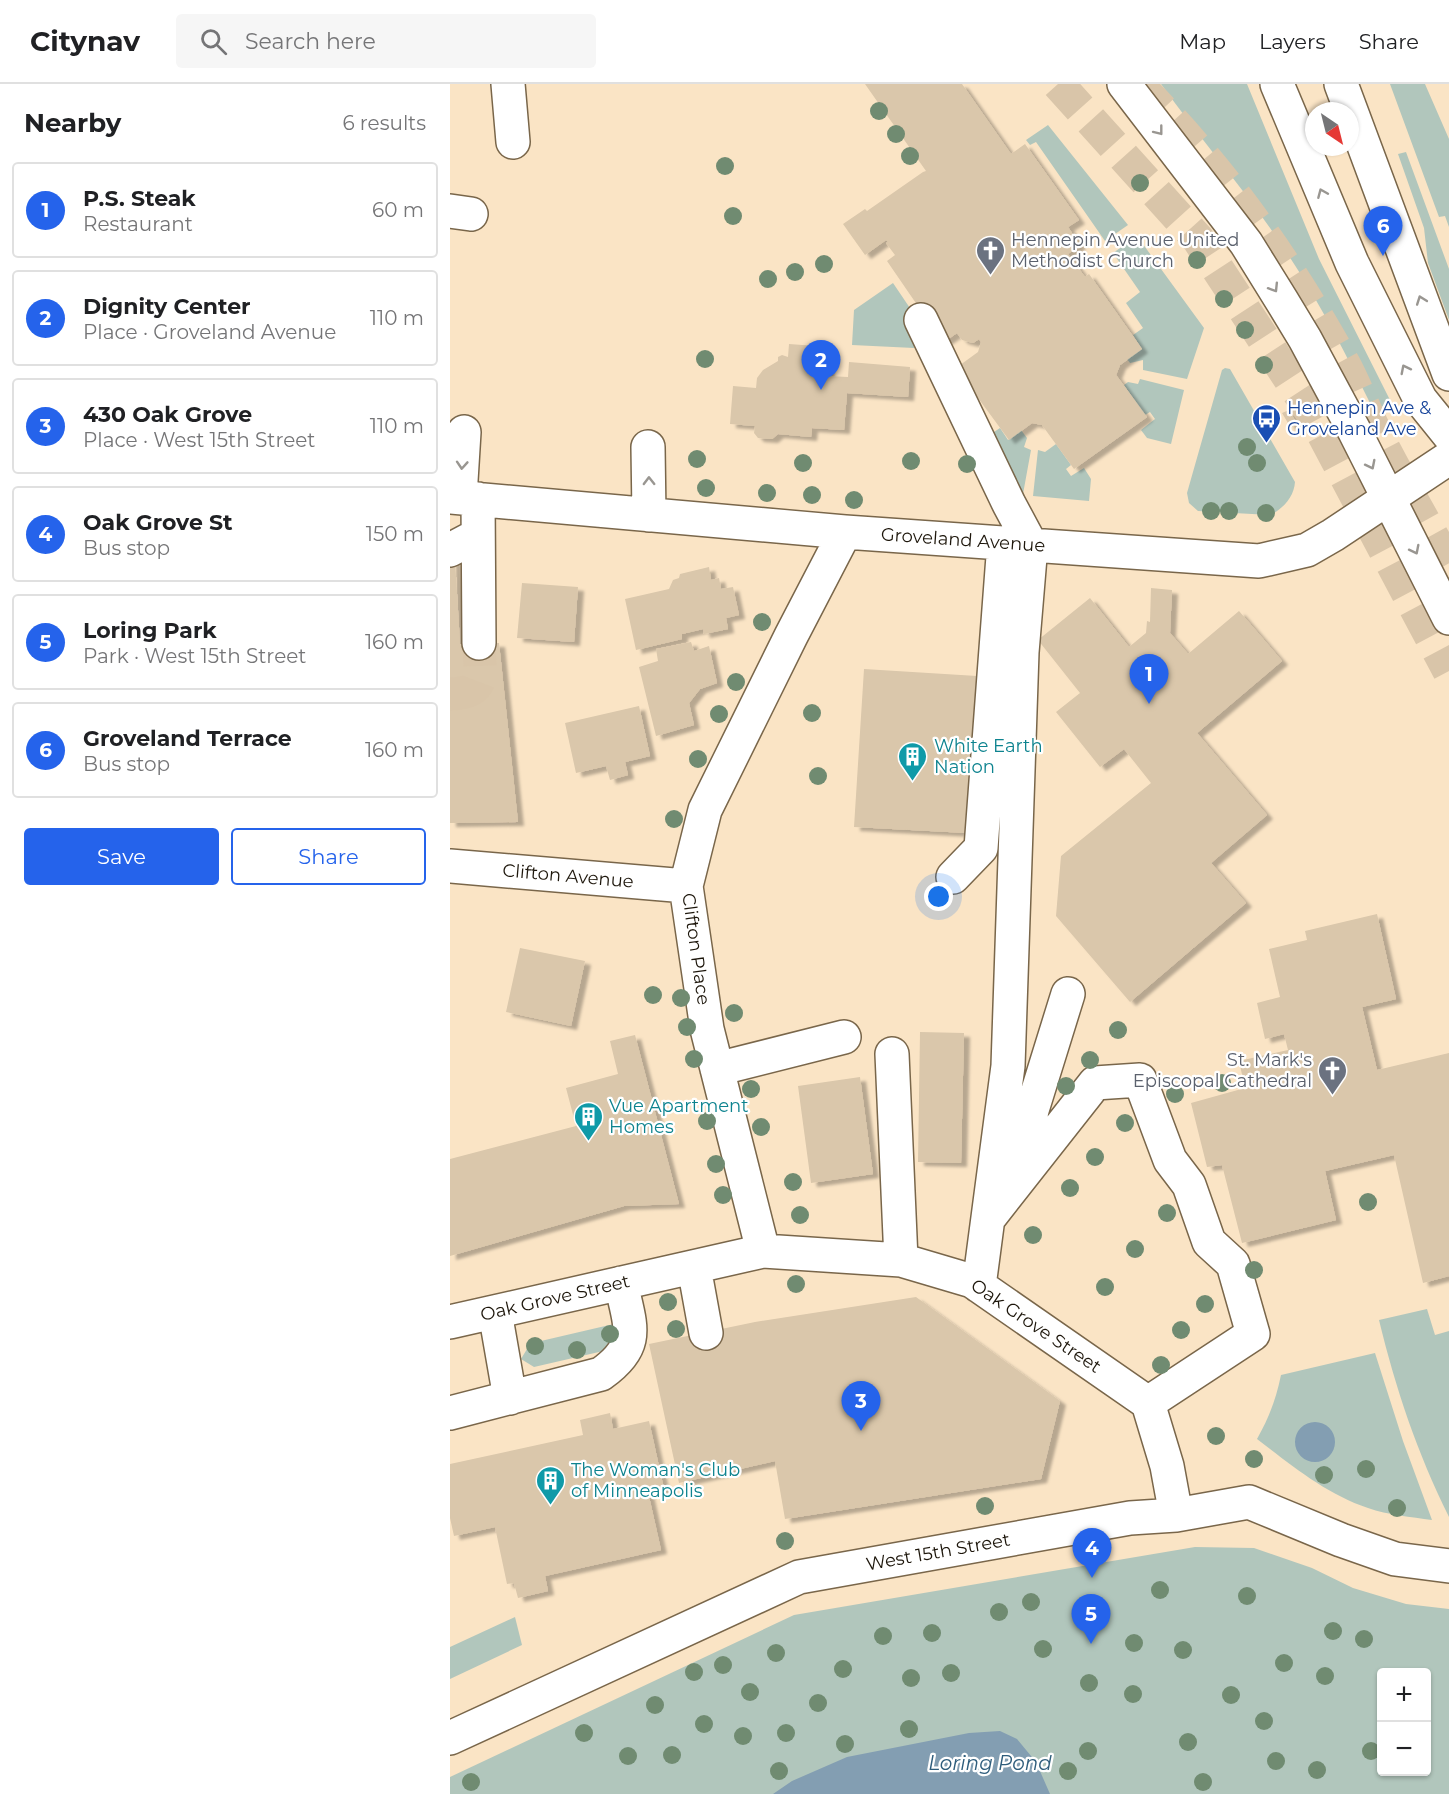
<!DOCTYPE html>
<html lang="en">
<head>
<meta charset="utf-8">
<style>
	body { margin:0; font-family:Montserrat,sans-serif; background:#f6f6f6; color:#202124 }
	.controls { position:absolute; right:18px; bottom:18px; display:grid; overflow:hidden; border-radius:6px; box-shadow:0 2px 4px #0004 }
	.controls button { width:54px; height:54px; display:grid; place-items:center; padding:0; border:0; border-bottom:2px solid #e0e0e0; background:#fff; color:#202124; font:30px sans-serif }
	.compass { position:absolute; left:855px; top:18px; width:54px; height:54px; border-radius:50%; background:#fff; box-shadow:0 2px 4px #0004; rotate:145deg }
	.you { position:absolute; left:489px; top:813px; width:21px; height:21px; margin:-15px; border:4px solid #fff; border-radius:50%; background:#1a73e8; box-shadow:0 0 0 9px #1a73e833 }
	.badge { display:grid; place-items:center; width:39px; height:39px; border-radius:50%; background:#2563eb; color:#fff; font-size:20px; font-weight:700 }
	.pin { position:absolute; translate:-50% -50px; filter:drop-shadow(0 2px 3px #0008) }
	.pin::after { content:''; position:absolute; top:32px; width:21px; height:18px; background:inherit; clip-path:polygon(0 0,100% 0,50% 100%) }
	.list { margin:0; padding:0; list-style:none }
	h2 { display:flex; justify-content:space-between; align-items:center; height:78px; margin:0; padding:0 24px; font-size:26px }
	h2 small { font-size:20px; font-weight:400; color:#757577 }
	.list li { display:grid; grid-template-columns:39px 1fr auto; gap:18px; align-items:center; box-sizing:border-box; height:96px; margin:0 12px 12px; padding:0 12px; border:2px solid #e0e0e0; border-radius:6px }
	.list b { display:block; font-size:22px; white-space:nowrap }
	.list p { margin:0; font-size:20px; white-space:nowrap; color:#757577 }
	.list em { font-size:20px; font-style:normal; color:#757577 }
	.actions { display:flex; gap:12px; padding:18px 24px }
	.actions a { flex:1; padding:14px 0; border:2px solid #2563eb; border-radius:6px; text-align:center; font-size:21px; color:#2563eb }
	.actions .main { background:#2563eb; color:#fff }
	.icon { flex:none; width:33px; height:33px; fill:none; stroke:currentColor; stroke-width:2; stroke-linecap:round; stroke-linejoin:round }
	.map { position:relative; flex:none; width:999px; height:1710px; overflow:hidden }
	header { display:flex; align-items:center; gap:36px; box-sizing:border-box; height:84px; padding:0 30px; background:#fff; border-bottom:2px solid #e0e0e0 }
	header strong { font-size:28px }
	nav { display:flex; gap:33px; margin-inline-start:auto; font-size:21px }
	.search { width:420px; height:54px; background:#f6f6f6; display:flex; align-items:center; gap:15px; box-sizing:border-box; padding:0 21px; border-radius:6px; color:#757577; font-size:22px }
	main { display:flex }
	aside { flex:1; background:#fff }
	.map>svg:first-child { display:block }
	.green { fill:#b1c6bc; fill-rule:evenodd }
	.water { fill:#839eb2 }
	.building { fill:#dac7ab; filter:url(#shadow) }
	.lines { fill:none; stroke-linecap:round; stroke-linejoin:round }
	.minor-tunnel { stroke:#d9c5a9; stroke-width:33; stroke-dasharray:33 16; stroke-linecap:butt }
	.highway-tunnel { stroke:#d9c5a9; stroke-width:33; stroke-dasharray:33 16; stroke-linecap:butt }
	.minor-casing { stroke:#79664a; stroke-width:36 }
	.major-casing { stroke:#79664a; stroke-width:36 }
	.minor { stroke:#fff; stroke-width:33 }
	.major { stroke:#fff; stroke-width:33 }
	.tree { fill:#708b71 }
	.oneway { stroke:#999691 }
	.labels { text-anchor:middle; stroke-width:4.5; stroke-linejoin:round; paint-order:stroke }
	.worship-label { font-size:18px; fill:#5b616d; stroke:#fff; text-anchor:start }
	.transit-label { font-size:18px; fill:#164399; stroke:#fff; text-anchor:start }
	.street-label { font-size:18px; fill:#1d160b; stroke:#fff }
	.culture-label { font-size:18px; fill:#0d838f; stroke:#fff; text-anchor:start }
	.water-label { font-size:20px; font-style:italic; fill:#2e5d7c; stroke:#fff }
</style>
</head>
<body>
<header>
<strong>Citynav</strong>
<div class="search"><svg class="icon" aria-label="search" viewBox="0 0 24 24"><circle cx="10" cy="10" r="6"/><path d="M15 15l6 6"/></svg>Search here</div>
<nav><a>Map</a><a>Layers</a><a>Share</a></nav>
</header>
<main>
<aside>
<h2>Nearby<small>6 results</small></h2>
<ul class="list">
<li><span class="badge">1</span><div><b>P.S. Steak</b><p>Restaurant</p></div><em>60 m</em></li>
<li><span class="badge">2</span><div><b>Dignity Center</b><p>Place · Groveland Avenue</p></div><em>110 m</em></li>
<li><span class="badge">3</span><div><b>430 Oak Grove</b><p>Place · West 15th Street</p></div><em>110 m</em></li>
<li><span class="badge">4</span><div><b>Oak Grove St</b><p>Bus stop</p></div><em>150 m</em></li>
<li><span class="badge">5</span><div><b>Loring Park</b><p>Park · West 15th Street</p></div><em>160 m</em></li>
<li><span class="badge">6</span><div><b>Groveland Terrace</b><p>Bus stop</p></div><em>160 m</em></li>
</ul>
<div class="actions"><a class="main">Save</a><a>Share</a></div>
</aside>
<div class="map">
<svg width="999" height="1710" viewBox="0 0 999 1710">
	<defs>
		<filter id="shadow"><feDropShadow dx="6" dy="4" stdDeviation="1.5" flood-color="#0004"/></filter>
	</defs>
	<rect width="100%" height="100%" fill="#fae4c5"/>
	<path class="green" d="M711 0H797L869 175 941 318 924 327C897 272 869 217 835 166 797 108 751 56 711 0Z
		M940 0H975L999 55V143L995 132 989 133Z
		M598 41 678 141 655 157 586 58 580 61 576 56Z
		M956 68 999 185V236L978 179 974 144 948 70Z
		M687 152 754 244 737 295 693 286V276L680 279 677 275 692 265 683 251 693 244 676 219 690 208 663 169Z
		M443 199 466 233 464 264 402 261 404 226Z
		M775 284 780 285 845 398C844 413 833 425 820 431L748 427 739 419 737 409 772 286Z
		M690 295 734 306 721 360 697 354 691 346 705 335 700 328 695 331 674 301 678 298 688 300Z
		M550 344 558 356 571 346 577 354 574 363 581 366 573 410 568 411 535 354Z
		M606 360 621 381 616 385 621 392 634 384 641 395 639 417 583 412 588 366 595 368Z
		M977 1225 985 1251 999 1247V1433C967 1368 946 1306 929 1236Z
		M168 1239 162 1265 84 1283 71 1275 77 1265 78 1260Z
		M925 1269 953 1357 982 1436C961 1433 938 1431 918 1424 876 1410 841 1381 807 1355 819 1334 826 1315 831 1291Z
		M745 1463 804 1464 862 1484 903 1504 956 1520 999 1525V1710H0V1693L344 1531ZM932 1588H976V1688H932Z
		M65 1533 72 1561 0 1595V1563Z"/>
	<path class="water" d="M845 1358a20 20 0 1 1 40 0a20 20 0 1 1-40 0Z
		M550 1647 567 1655 586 1678 600 1710H323L342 1697 397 1673 519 1649Z"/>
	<path class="building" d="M415 0H512L561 70 575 60 629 136 618 143 630 161 618 170 635 193 639 190 692 265 670 281 666 291 697 333 624 385 592 341 582 339 559 356 506 284 528 268 531 258 529 255 523 259 512 256 507 249 494 258 481 239 489 233 481 221 472 228 437 177 445 171 436 159 438 158 436 156 415 171 393 140 415 125 417 127 473 88 476 87Z
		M339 260 380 263 378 292 398 293 399 278 460 283 458 313 397 309 394 346 362 344 361 353 328 350 322 355 308 354 304 349 305 342 280 340 283 302 306 304 307 294 313 286 328 277V273L332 271 338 273Z
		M839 326 847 340 841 344 832 329Z
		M0 476H5L10 560 49 559 68 738 0 739Z
		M259 483 261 496 269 494 271 505 283 503 289 531 276 534 278 545 254 550 253 545 232 550V555L186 566 175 515 219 505 223 496 229 494 230 490Z
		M72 499 128 503 124 558 67 554Z
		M701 504 722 506 720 549 738 570 789 527 832 577 747 649 817 731 761 779 796 819 680 918 606 832 611 772 701 699 674 665 650 683 606 628 630 609 588 556 640 514 679 563 696 549 697 537 700 538Z
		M241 558 244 567 259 562 267 599 250 605 239 619 244 641 206 652 189 583 208 577 206 565Z
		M414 585 527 592 517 749 404 743Z
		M189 622 200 672 175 678 178 691 160 696 156 682 126 689 115 639Z
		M927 830 946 915 912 923 927 986 999 969V1192L973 1199 944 1071 875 1087 886 1136 792 1159 772 1081 757 1083 741 1019 795 1004 789 977 838 966 834 950 815 955 807 919 830 913 819 865 857 856 855 847Z
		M70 864 135 877 121 942 56 928Z
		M470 948 514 949 511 1079 468 1078Z
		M185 951 229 1120 174 1122 0 1172V1075L126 1042 116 1004 168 990 160 957Z
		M410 993 423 1090 361 1099 348 1002Z
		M466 1213 610 1317 591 1395 335 1435 325 1377 229 1399 199 1260 305 1238Z
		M160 1329 163 1345 199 1337 214 1405 198 1408 211 1466 95 1492 98 1507 68 1514 64 1499 57 1500 45 1443 4 1452 0 1434V1380L133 1351 130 1336Z"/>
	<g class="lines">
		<path class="minor-tunnel" d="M0 610C39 609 29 590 29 559"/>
		<path class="highway-tunnel" d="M608 0 748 155 862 329 999 587
			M689 2C771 84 839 179 894 280 907 304 916 330 929 355 951 398 976 440 999 482"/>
		<defs>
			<path id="minor" d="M58 0 63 58
				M0 127 21 130
				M471 236 559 420 581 461 572 568 558 982 529 1202
				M198 363 199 431
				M0 413 395 448 809 477 857 466 883 451 999 374
				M10 413 14 348
				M28 415 29 559
				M0 466 28 451
				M0 782 236 802
				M503 793 531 764 554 459
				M442 970 451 1176
				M267 985 394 953
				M571 1090 582 1026 618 910
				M538 1135 645 999 690 996 720 1076 739 1101 759 1158 783 1180 803 1250 698 1319
				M313 1167 257 945 236 802 255 726 341 552 395 448
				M244 1183 256 1249
				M45 1228 60 1314
				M0 1238 313 1167 451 1176 522 1197 698 1319 717 1382 726 1431
				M0 1329 151 1290C192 1261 180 1242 171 1199
				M0 1654 349 1493 680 1434 726 1431 799 1418 891 1456 945 1475 999 1482"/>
			<path id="major" d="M674 0 796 159 832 217 855 255 905 348 999 534
				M827 0 902 179 970 315 999 351
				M891 0 999 290"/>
		</defs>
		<use href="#minor" class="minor-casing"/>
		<use href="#major" class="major-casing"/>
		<use href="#minor" class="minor"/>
		<use href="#major" class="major"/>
	</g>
	<g class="tree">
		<circle cx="429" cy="27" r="9"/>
		<circle cx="446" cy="50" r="9"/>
		<circle cx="460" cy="72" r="9"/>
		<circle cx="275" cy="82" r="9"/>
		<circle cx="690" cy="99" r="9"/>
		<circle cx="283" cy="132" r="9"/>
		<circle cx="747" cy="176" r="9"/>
		<circle cx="374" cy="180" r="9"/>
		<circle cx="345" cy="188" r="9"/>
		<circle cx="318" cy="195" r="9"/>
		<circle cx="774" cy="215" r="9"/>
		<circle cx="795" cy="246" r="9"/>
		<circle cx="255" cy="275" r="9"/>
		<circle cx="814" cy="281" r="9"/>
		<circle cx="797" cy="363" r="9"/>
		<circle cx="247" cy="375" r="9"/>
		<circle cx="461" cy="377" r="9"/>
		<circle cx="353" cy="379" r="9"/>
		<circle cx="807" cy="379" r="9"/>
		<circle cx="517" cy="380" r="9"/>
		<circle cx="256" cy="404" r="9"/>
		<circle cx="317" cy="409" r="9"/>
		<circle cx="362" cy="411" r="9"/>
		<circle cx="404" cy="416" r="9"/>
		<circle cx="761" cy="427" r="9"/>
		<circle cx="779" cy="427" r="9"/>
		<circle cx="816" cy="429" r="9"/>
		<circle cx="312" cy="538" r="9"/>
		<circle cx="286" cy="598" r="9"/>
		<circle cx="362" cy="629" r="9"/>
		<circle cx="269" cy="630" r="9"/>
		<circle cx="248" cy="675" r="9"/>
		<circle cx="368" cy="692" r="9"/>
		<circle cx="224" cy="735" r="9"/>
		<circle cx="203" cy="911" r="9"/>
		<circle cx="231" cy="914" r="9"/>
		<circle cx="284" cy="929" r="9"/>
		<circle cx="237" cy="943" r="9"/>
		<circle cx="668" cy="946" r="9"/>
		<circle cx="244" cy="975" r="9"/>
		<circle cx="640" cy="976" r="9"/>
		<circle cx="772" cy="999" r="9"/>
		<circle cx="616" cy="1002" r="9"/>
		<circle cx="301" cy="1005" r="9"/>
		<circle cx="725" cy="1010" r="9"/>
		<circle cx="257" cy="1037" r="9"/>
		<circle cx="675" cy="1039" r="9"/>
		<circle cx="311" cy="1043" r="9"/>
		<circle cx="645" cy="1073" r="9"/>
		<circle cx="266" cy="1080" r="9"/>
		<circle cx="343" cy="1098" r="9"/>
		<circle cx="620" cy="1104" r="9"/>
		<circle cx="273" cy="1111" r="9"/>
		<circle cx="918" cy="1118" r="9"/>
		<circle cx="717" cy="1129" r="9"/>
		<circle cx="350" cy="1131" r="9"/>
		<circle cx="583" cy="1151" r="9"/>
		<circle cx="685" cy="1165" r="9"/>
		<circle cx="804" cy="1186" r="9"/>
		<circle cx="346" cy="1200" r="9"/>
		<circle cx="655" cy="1203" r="9"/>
		<circle cx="218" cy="1218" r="9"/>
		<circle cx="755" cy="1220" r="9"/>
		<circle cx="226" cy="1245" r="9"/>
		<circle cx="731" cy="1246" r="9"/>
		<circle cx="160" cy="1250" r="9"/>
		<circle cx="85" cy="1262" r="9"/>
		<circle cx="127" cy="1266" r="9"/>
		<circle cx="711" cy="1281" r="9"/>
		<circle cx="766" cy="1352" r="9"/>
		<circle cx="804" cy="1375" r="9"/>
		<circle cx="916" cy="1385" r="9"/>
		<circle cx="874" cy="1391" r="9"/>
		<circle cx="535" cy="1422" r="9"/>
		<circle cx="947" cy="1424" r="9"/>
		<circle cx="335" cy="1457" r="9"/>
		<circle cx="710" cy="1506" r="9"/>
		<circle cx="797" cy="1512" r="9"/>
		<circle cx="581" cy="1518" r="9"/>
		<circle cx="639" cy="1521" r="9"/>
		<circle cx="549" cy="1528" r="9"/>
		<circle cx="883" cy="1547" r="9"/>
		<circle cx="482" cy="1549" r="9"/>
		<circle cx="433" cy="1552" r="9"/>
		<circle cx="914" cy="1555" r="9"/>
		<circle cx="684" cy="1559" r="9"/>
		<circle cx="593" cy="1565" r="9"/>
		<circle cx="733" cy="1566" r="9"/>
		<circle cx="326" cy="1569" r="9"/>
		<circle cx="834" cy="1579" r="9"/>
		<circle cx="273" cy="1581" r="9"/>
		<circle cx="393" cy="1585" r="9"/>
		<circle cx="244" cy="1588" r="9"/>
		<circle cx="501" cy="1589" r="9"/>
		<circle cx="875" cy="1592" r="9"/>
		<circle cx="461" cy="1594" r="9"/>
		<circle cx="639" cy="1599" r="9"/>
		<circle cx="300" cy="1608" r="9"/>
		<circle cx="683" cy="1610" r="9"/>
		<circle cx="781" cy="1611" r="9"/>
		<circle cx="368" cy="1619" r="9"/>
		<circle cx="205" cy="1621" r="9"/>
		<circle cx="814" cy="1637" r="9"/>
		<circle cx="254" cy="1640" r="9"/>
		<circle cx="459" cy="1645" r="9"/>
		<circle cx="134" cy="1649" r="9"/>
		<circle cx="336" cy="1649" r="9"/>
		<circle cx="293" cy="1652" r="9"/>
		<circle cx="738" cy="1658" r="9"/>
		<circle cx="395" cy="1660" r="9"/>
		<circle cx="638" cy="1667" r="9"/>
		<circle cx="921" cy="1667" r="9"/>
		<circle cx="222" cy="1671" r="9"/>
		<circle cx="178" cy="1672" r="9"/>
		<circle cx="826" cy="1677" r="9"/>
		<circle cx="867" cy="1686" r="9"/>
		<circle cx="329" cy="1687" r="9"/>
		<circle cx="618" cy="1687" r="9"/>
		<circle cx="21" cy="1698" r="9"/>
		<circle cx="753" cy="1698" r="9"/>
	</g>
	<defs><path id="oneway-chevron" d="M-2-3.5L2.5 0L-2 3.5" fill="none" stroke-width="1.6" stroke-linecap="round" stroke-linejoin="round" transform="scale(1.5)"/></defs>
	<g class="oneway">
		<use href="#oneway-chevron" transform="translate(709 47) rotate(52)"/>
		<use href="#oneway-chevron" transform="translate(872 109) rotate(-113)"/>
		<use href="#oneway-chevron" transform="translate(824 204) rotate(58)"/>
		<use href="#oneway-chevron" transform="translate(971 216) rotate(-110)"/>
		<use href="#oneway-chevron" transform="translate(955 285) rotate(-117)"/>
		<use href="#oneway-chevron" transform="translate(12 381) rotate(94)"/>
		<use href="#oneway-chevron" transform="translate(921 381) rotate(63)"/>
		<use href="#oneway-chevron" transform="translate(199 397) rotate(-91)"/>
		<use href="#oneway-chevron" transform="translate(965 466) rotate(63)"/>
	</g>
	<defs>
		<symbol id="church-pin" viewBox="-11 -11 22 30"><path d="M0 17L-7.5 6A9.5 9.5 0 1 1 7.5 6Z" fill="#6b7280" stroke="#fff"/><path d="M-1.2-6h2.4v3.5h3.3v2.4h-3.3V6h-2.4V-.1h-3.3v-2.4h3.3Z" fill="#fff"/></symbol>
		<symbol id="bus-pin" viewBox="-11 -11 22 30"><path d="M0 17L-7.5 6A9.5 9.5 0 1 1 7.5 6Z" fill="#1a4fb4" stroke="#fff"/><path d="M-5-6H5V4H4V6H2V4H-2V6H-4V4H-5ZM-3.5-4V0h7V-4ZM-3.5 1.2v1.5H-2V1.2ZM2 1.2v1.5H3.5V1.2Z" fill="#fff"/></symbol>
		<symbol id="building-pin" viewBox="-11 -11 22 30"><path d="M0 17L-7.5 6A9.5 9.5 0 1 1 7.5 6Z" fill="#0f9aa8" stroke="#fff"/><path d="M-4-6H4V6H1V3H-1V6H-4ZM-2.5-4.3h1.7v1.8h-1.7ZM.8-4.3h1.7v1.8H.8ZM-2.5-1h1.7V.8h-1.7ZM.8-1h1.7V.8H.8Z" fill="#fff"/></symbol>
	</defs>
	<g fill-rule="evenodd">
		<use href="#church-pin" x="524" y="150" width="33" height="45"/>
		<use href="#bus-pin" x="800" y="318" width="33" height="45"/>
		<use href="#building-pin" x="446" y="656" width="33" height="45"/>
		<use href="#church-pin" x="866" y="970" width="33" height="45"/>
		<use href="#building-pin" x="122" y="1016" width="33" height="45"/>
		<use href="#building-pin" x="84" y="1380" width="33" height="45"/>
	</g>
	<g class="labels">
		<g class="worship-label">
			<text x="561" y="162">Hennepin Avenue United<tspan x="561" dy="21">Methodist Church</tspan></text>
			<text x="862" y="982" text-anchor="end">St. Mark's<tspan x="862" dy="21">Episcopal Cathedral</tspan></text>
		</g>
		<g class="transit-label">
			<text x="837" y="330">Hennepin Ave &amp;<tspan x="837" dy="21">Groveland Ave</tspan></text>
		</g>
		<g class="street-label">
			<text transform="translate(513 456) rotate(4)" y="6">Groveland Avenue</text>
			<text transform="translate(118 792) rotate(5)" y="6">Clifton Avenue</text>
			<text transform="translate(246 865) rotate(82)" y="6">Clifton Place</text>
			<text transform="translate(105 1214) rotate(-13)" y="6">Oak Grove Street</text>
			<text transform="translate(586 1242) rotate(34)" y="6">Oak Grove Street</text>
			<text transform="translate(488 1468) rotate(-10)" y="6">West 15th Street</text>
		</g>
		<g class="culture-label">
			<text x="484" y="668">White Earth<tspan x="484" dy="21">Nation</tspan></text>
			<text x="159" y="1028">Vue Apartment<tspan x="159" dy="21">Homes</tspan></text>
			<text x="121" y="1392">The Woman's Club<tspan x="121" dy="21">of Minneapolis</tspan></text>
		</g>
		<g class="water-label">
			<text x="540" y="1686">Loring Pond</text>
		</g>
	</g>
</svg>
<div class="controls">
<button>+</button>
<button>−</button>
</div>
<svg class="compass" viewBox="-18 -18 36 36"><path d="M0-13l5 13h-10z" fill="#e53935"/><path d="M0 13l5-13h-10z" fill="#757577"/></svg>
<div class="you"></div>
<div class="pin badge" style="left:699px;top:620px">1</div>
<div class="pin badge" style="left:371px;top:306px">2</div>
<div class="pin badge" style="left:411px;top:1347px">3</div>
<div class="pin badge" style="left:642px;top:1494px">4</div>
<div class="pin badge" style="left:641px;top:1560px">5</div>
<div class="pin badge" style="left:933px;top:172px">6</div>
</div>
</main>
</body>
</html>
